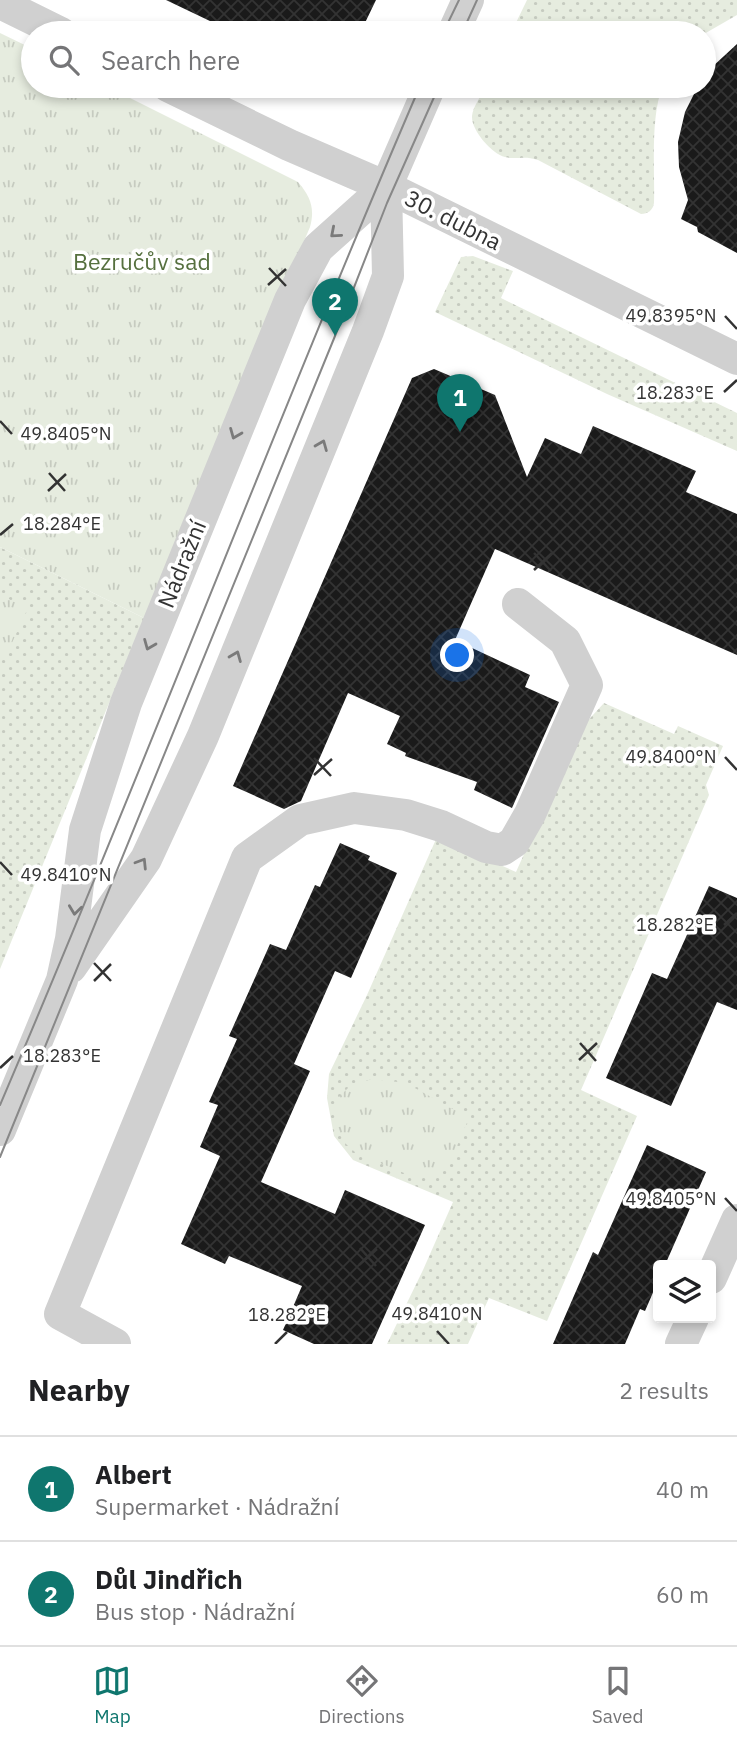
<!DOCTYPE html>
<html lang="en">
<head>
<meta charset="utf-8">
<style>
	body { margin:0; font-family:"IBM Plex Sans",sans-serif; background:#f2f2f2; color:#202124 }
	.controls { position:absolute; right:21px; bottom:21px; display:grid; overflow:hidden; border-radius:7px; box-shadow:0 4px 10px #0003 }
	.controls button { width:63px; height:63px; display:grid; place-items:center; padding:0; border:0; border-bottom:2px solid #e0e0e0; background:#fff; color:#202124; font:35px sans-serif }
	.you { position:absolute; left:458px; top:656px; width:24px; height:24px; margin:-18px; border:5px solid #fff; border-radius:50%; background:#1a73e8; box-shadow:0 0 0 10px #1a73e833 }
	.badge { display:grid; place-items:center; width:46px; height:46px; border-radius:50%; background:#0f766e; color:#fff; font-size:23px; font-weight:700 }
	.pin { position:absolute; translate:-50% -58px; filter:drop-shadow(0 2px 4px #0008) }
	.pin::after { content:''; position:absolute; top:37px; width:24px; height:21px; background:inherit; clip-path:polygon(0 0,100% 0,50% 100%) }
	.list { margin:0; padding:0; list-style:none }
	h2 { display:flex; justify-content:space-between; align-items:center; height:91px; margin:0; padding:0 28px; font-size:30px }
	h2 small { font-size:23px; font-weight:400; color:#757577 }
	.list li { display:grid; grid-template-columns:46px 1fr auto; gap:21px; align-items:center; box-sizing:border-box; height:105px; padding:0 28px; border-top:2px solid #e0e0e0 }
	.list b { display:block; font-size:26px; white-space:nowrap }
	.list p { margin:0; font-size:23px; white-space:nowrap; color:#757577 }
	.list em { font-size:23px; font-style:normal; color:#757577 }
	.icon { flex:none; width:38px; height:38px; fill:none; stroke:currentColor; stroke-width:2; stroke-linecap:round; stroke-linejoin:round }
	.map { position:relative; flex:none; width:737px; height:1344px; overflow:hidden }
	.search { position:absolute; background:#fff; box-shadow:0 4px 10px #0003; left:21px; right:21px; top:21px; height:77px; display:flex; align-items:center; gap:18px; box-sizing:border-box; padding:0 24px; border-radius:38px; color:#757577; font-size:26px }
	.sheet { height:301px; background:#fff }
	nav { display:flex; justify-content:space-around; align-items:center; box-sizing:border-box; height:98px; border-top:2px solid #e0e0e0; background:#fff; font-size:19px; color:#757577 }
	nav a { display:grid; justify-items:center; gap:4px }
	nav .on { color:#0f766e }
	.map>svg:first-child { display:block }
	.grass { fill:url(#grass-dots) }
	.park { fill:url(#park-tufts) }
	.building { fill:url(#building-cross-hatch) }
	.lines { fill:none; stroke-linecap:round; stroke-linejoin:round }
	.minor { stroke:#d0d0d0; stroke-width:32 }
	.tram { stroke:#888; stroke-width:2 }
	.oneway { stroke:#7a7a7a }
	.ticks { fill:none; stroke:#333; stroke-width:2.5 }
	.labels { text-anchor:middle; stroke-width:7; stroke-linejoin:round; paint-order:stroke }
	.street-label { font-size:23px; fill:#333; stroke:#fff }
	.park-label { font-size:23px; fill:#56703f; stroke:#fff }
	.ticks-label { font-size:18px; text-anchor:middle; fill:#333; stroke:#fff; stroke-width:7; stroke-linejoin:round; paint-order:stroke }
</style>
</head>
<body>
<div class="map">
<svg width="737" height="1344" viewBox="0 0 737 1344">
	<defs>
		<pattern id="grass-dots" width="8" height="8" patternUnits="userSpaceOnUse" patternTransform="scale(1.75)"><rect width="8" height="8" fill="#e6ecdf"/><path d="M2 2h.1M6 6h.1" fill="none" stroke="#c6cbc0" stroke-width="1.8" stroke-linecap="round"/></pattern>
		<pattern id="park-tufts" width="24" height="20" patternUnits="userSpaceOnUse" patternTransform="scale(1.75)"><rect width="24" height="20" fill="#e6ecdf"/><path d="M3 7l-1-3M5 7V3M7 7l1-3M15 17l-1-3M17 17v-4M19 17l1-3" fill="none" stroke="#c6cbc0"/></pattern>
		<pattern id="building-cross-hatch" width="8" height="8" patternUnits="userSpaceOnUse" patternTransform="scale(1.75)"><rect width="8" height="8" fill="#1a1a1a"/><path d="M0 0l8 8M0 8l8-8" fill="none" stroke="#333"/></pattern>
	</defs>
	<rect width="100%" height="100%" fill="#fff"/>
	<path class="grass" d="M527 0H737V15L704 34 511 33Z
		M486 86H663C650 115 655 170 654 203 653 210 648 214 641 214L538 160C524 155 516 160 505 157 492 154 471 130 472 116 473 106 482 95 486 86Z
		M473 256 513 271 501 298 737 413V451L607 394 435 312 461 257Z
		M0 547 144 618 0 969Z
		M604 703 674 734 678 726 723 746 706 785 709 795 581 1090 637 1116 547 1321 489 1298 468 1344H387L423 1270 453 1202 353 1160 334 1136 327 1098 329 1074 367 995 437 837 516 872 580 729Z"/>
	<path class="park" d="M0 33 33 49V86H106L298 182C311 197 315 209 310 227L144 618 0 547Z
		M0 595 28 608 5 658 0 656Z
		M372 1079 398 1082 413 1087 469 1118 451 1160 444 1168 437 1174 416 1178 356 1153 346 1144 338 1131 334 1105 337 1099 349 1087 359 1083Z"/>
	<path class="building" d="M166 0H376L363 27 342 33H235Z
		M737 44V253L698 232 697 227 681 219 688 200 679 167 678 142 685 112 698 86H704V77L711 68Z
		M434 369 495 395 527 477 545 438 581 454 593 426 696 471 686 492 737 514V655L495 549 455 640 530 675 525 687 559 702 512 808 474 790 477 782 405 756 406 753 387 744 400 716 348 693 301 801 284 809 233 786 412 378Z
		M340 843 370 856 368 860 397 873 351 978 335 971 316 1014 294 1064 310 1071 261 1182 335 1214 345 1190 425 1225 372 1344H314L283 1330 302 1286 229 1256 225 1264 181 1244 220 1156 200 1147 218 1105 209 1102 237 1039 229 1036 270 944 286 950 315 885 320 887Z
		M709 886 737 898V1010L717 1002 671 1106 606 1078 652 973 667 979Z
		M647 1145 706 1172 665 1265H658V1281L645 1311 640 1309 625 1344H553L593 1252 598 1255Z"/>
	<g class="lines">
		<path class="minor" d="M0 3 61 33
			M453 33 468 0
			M168 86 289 145 393 190 737 359
			M71 967 146 859 203 736 368 331 388 276 386 187
			M0 1130 62 980 71 939 85 830 126 703 290 300 318 248 386 187 430 86
			M711 1278 737 1220
			M115 1344 60 1314 247 858 300 820 354 808 406 815 441 826 486 847 502 850 514 842 530 814 587 685 565 641 518 604
			M681 1344 693 1318"/>
		<path class="tram" d="M443 33 459 0
			M462 33 477 0
			M0 1105C145 767 275 423 420 86
			M0 1157 335 336 387 203 439 86"/>
	</g>
	<defs><path id="oneway-chevron" d="M-2-3.5L2.5 0L-2 3.5" fill="none" stroke-width="1.6" stroke-linecap="round" stroke-linejoin="round" transform="scale(1.75)"/></defs>
	<g class="oneway">
		<use href="#oneway-chevron" transform="translate(335 233) rotate(139)"/>
		<use href="#oneway-chevron" transform="translate(235 434) rotate(112)"/>
		<use href="#oneway-chevron" transform="translate(322 445) rotate(-68)"/>
		<use href="#oneway-chevron" transform="translate(149 645) rotate(112)"/>
		<use href="#oneway-chevron" transform="translate(236 656) rotate(-68)"/>
		<use href="#oneway-chevron" transform="translate(142 863) rotate(-58)"/>
		<use href="#oneway-chevron" transform="translate(75 910) rotate(97)"/>
	</g>
	<path class="ticks" d="M269 268 286 286M268 285 286 269M725 316 737 329M724 392 737 380M0 421 12 434M49 473 65 491M48 491 66 474M0 535 13 524M534 553 551 571M534 570 552 553M725 757 737 770M314 758 331 776M314 775 332 759M0 862 12 875M724 925 737 913M94 963 111 981M94 981 111 964M580 1043 596 1061M579 1060 597 1043M0 1068 13 1056M725 1198 737 1211M360 1248 376 1266M359 1265 377 1249M437 1331 449 1344M275 1344 287 1332"/>
	<g class="labels">
		<g class="street-label">
			<text transform="translate(453 220) rotate(27)" y="8">30. dubna</text>
			<text transform="translate(182 564) rotate(-68)" y="8">Nádražní</text>
		</g>
		<g class="park-label">
			<text x="142" y="270">Bezručův sad</text>
		</g>
	</g>
	<g class="ticks-label">
		<text x="671" y="322">49.8395°N</text>
		<text x="675" y="399">18.283°E</text>
		<text x="66" y="440">49.8405°N</text>
		<text x="62" y="530">18.284°E</text>
		<text x="671" y="763">49.8400°N</text>
		<text x="66" y="881">49.8410°N</text>
		<text x="675" y="931">18.282°E</text>
		<text x="62" y="1062">18.283°E</text>
		<text x="671" y="1205">49.8405°N</text>
		<text x="437" y="1320">49.8410°N</text>
		<text x="287" y="1321">18.282°E</text>
	</g>
</svg>
<div class="controls">
<button><svg class="icon" aria-label="layers" viewBox="0 0 24 24"><path d="M12 4l9 5-9 5-9-5zM3 14l9 5 9-5"/></svg></button>
</div>
<div class="you"></div>
<div class="pin badge" style="left:460px;top:432px">1</div>
<div class="pin badge" style="left:335px;top:336px">2</div>
<div class="search"><svg class="icon" aria-label="search" viewBox="0 0 24 24"><circle cx="10" cy="10" r="6"/><path d="M15 15l6 6"/></svg>Search here</div>
</div>
<section class="sheet">
<h2>Nearby<small>2 results</small></h2>
<ul class="list">
<li><span class="badge">1</span><div><b>Albert</b><p>Supermarket · Nádražní</p></div><em>40 m</em></li>
<li><span class="badge">2</span><div><b>Důl Jindřich</b><p>Bus stop · Nádražní</p></div><em>60 m</em></li>
</ul>
</section>
<nav>
<a class="on"><svg class="icon" aria-label="map" viewBox="0 0 24 24"><path d="M3 6l6-2 6 2 6-2v14l-6 2-6-2-6 2zM9 4v14M15 6v14"/></svg>Map</a>
<a><svg class="icon" aria-label="directions" viewBox="0 0 24 24"><path d="M12 3l9 9-9 9-9-9zM9 14v-3h6M13 9l2 2-2 2"/></svg>Directions</a>
<a><svg class="icon" aria-label="saved" viewBox="0 0 24 24"><path d="M7 4h10v16l-5-4-5 4z"/></svg>Saved</a>
</nav>
</body>
</html>
